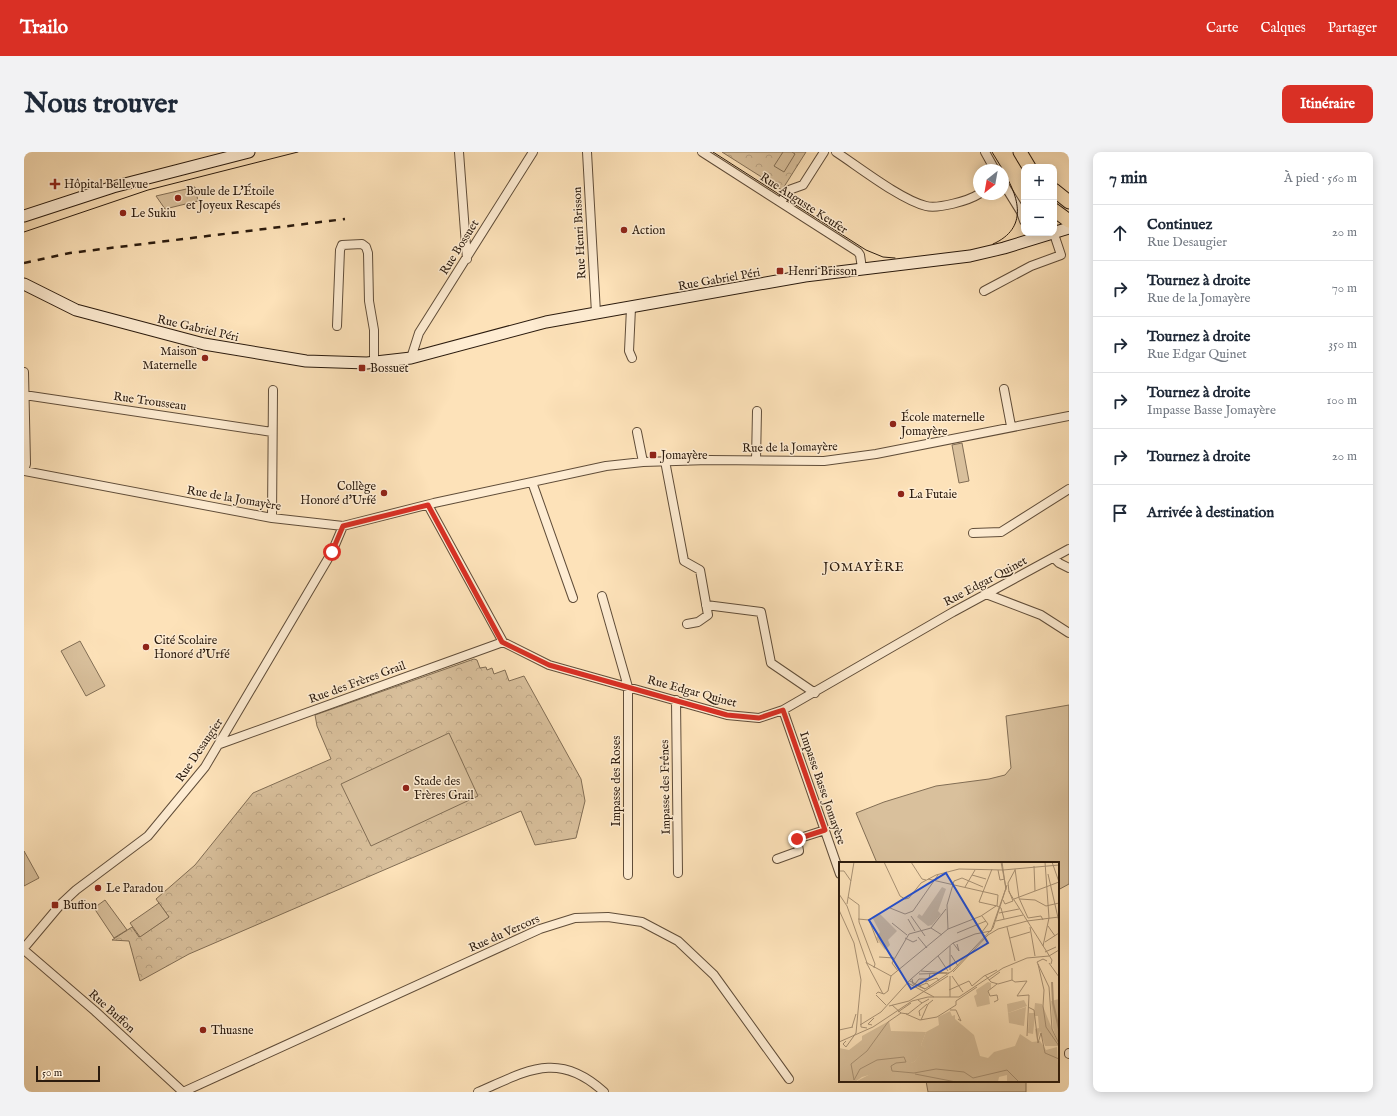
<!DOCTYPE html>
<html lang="fr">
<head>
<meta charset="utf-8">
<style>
	body { margin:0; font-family:"IM FELL English",serif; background:#f2f2f3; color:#1f2937 }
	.controls { position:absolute; right:12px; top:12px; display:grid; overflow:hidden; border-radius:8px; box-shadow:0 2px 10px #0003 }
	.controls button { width:36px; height:36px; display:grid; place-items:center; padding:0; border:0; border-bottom:1px solid #e0e1e3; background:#fff; color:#1f2937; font:20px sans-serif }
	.compass { position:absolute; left:949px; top:12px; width:36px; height:36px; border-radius:50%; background:#fff; box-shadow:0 2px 10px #0003; rotate:211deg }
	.scale { position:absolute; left:12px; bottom:10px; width:64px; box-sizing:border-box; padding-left:4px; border:2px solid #2b1b0e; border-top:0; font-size:11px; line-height:14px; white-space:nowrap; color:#2b1b0e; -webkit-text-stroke:3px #feecd2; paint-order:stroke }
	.stop { position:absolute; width:12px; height:12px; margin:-9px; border:3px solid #d93025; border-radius:50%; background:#fff }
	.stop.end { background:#d93025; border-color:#fff; box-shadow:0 1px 4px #0008 }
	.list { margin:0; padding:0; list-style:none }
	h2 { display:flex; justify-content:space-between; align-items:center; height:52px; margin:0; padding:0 16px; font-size:17px }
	h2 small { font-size:13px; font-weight:400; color:#747a83 }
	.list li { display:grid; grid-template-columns:26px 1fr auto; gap:12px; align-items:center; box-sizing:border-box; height:56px; padding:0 16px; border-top:1px solid #e0e1e3 }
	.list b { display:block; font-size:15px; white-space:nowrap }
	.list p { margin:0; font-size:13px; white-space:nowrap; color:#747a83 }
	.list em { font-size:13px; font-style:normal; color:#747a83 }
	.icon { flex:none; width:22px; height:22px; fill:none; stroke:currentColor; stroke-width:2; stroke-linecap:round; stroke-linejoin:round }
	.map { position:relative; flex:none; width:1045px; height:940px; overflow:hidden; border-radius:8px }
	header { display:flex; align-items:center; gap:24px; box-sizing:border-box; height:56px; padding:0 20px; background:#d93025; color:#fff }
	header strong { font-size:19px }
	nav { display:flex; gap:22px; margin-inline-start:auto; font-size:14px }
	.intro { display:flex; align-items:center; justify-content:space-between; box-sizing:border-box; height:96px; padding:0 24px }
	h1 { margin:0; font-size:28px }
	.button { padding:10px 18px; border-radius:8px; background:#d93025; color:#fff; font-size:14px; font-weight:700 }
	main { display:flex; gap:24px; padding:0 24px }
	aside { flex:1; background:#fff; border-radius:8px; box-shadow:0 2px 10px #0003 }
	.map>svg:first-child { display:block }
	.forest { fill:url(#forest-crowns); stroke:#826e55 }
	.garden { fill:#d9c09c; stroke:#826e55 }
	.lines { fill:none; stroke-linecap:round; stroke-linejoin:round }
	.minor-casing { stroke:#604d39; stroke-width:10 }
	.secondary-casing { stroke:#2b1b0e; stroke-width:13 }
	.trunk-casing { stroke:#2b1b0e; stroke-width:15 }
	.minor { stroke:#feecd2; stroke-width:8 }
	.secondary { stroke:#feecd2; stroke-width:11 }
	.trunk { stroke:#fde2b9; stroke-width:13 }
	.tram { stroke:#2b1b0e; stroke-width:1 }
	.rail { stroke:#2b1b0e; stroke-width:2.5; stroke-dasharray:7 7; stroke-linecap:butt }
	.route { stroke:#d93025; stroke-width:5 }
	.poi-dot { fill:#8f2418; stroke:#feecd2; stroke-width:1.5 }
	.labels { text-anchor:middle; stroke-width:3; stroke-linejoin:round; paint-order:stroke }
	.poi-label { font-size:12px; fill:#2b1b0e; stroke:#feecd2; text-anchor:start }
	.street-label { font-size:12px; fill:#2b1b0e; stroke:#feecd2 }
	.neighbourhood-label { font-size:13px; letter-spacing:1px; fill:#2b1b0e; stroke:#feecd2 }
	.inset-river { fill:none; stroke:#b69e7f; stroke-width:2 }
	.inset-road { fill:none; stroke:#a99275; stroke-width:1 }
	.view { fill:#1d4ed8; fill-opacity:0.15; stroke:#1d4ed8; stroke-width:2 }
	.inset-edge { fill:none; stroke:#2b1b0e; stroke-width:2 }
</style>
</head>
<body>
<header>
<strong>Trailo</strong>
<nav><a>Carte</a><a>Calques</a><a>Partager</a></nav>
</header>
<div class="intro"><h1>Nous trouver</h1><a class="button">Itinéraire</a></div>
<main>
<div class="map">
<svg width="1045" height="940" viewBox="0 0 1045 940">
	<defs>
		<pattern id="forest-crowns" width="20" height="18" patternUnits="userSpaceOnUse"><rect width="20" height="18" fill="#d9c09c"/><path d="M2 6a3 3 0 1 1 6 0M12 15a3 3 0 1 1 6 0" fill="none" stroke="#baa485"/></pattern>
	</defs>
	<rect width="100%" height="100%" fill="#fde2b9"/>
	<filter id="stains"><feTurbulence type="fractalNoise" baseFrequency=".005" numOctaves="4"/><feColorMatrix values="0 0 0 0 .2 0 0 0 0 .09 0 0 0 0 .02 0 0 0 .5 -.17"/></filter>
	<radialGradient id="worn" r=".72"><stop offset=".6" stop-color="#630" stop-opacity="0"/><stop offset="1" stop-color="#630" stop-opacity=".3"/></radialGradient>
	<path class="forest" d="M698 0H782L758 38Z
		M450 507 453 508 456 516 462 515 463 518 468 516 470 522 481 518 485 529 500 524 557 627 561 649 552 686 511 693 497 659 165 802 116 829 105 789 88 788 108 775 115 785 145 765 132 747 171 713 229 641 307 607 293 574 291 563Z"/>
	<path class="garden" d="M759 0H768L771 2 760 20 750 14Z
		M171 35 174 49 141 57 132 44Z
		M938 291 945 329 935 331 928 293Z
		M56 489 81 534 62 544 37 499Z
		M1045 553V732L1034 738V711H853L832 661 860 650 912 634 965 627 981 623 987 616 982 564Z
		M425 581 454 644 347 694 317 632Z
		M0 699 15 726 0 734Z
		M81 748 103 778 90 786 70 756Z
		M135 751 145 765 116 785 106 771Z
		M902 929H1002V940H904Z"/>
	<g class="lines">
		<defs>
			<path id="minor" d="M435 0 443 107
				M563 0 572 161
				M678 0 834 100 836 103 838 116
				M812 0C835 15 877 48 902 54 914 57 944 49 955 42
				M961 0 971 18
				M979 31 997 60 1000 69
				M757 50 765 38 779 33 800 0
				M960 139 1007 114 1037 103 1030 82
				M607 156 605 199 608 206
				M313 174 316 98 318 93 338 92 342 95 344 101 345 149 350 178V210
				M387 206 395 181 509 0
				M0 220 2 312 0 319
				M980 237 987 274
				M0 243 248 280
				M613 280 619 310
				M732 308 733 259
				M641 309 660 409 676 418 684 463 674 470 663 472
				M0 319 248 366 319 374 410 351 582 314 619 310 685 308 800 309 852 302 1045 264
				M508 330 549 446
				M404 353 479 490 525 513 703 563 735 566 759 558 929 460 1045 397
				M248 366 249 238
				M949 381 977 380 1045 337
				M1030 406 1035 411 1045 416
				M962 442 1017 463 1045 481
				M578 444 604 535V723
				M682 453 737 460 747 511 791 541
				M652 548 654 721
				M759 558 816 722
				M196 592 479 490
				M753 707 775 699 773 687 801 678
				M0 796 37 752 52 738 124 684 181 615 308 400 319 374
				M0 798 71 859 159 940
				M1045 901V902
				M159 940 516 777 551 766 584 765 618 770 654 789 690 823 765 927
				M454 940C503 919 534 898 580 940"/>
			<path id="secondary" d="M0 64 89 35 225 0
				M0 132 52 158 180 192 282 209 343 211 387 206 522 170 561 163 781 124 946 104 980 96 1045 76"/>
			<path id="trunk" d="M996 0 1005 15
				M1030 38 1045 50
				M1030 58 1045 69"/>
		</defs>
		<use href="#minor" class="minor-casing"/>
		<use href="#secondary" class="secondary-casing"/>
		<use href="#trunk" class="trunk-casing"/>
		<use href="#minor" class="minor"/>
		<use href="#secondary" class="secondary"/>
		<use href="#trunk" class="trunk"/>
		<path class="tram" d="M689 0 842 98 859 105 871 106
			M968 0 979 18
			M0 80 124 38 274 0
			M969 92C1005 76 995 45 979 19"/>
		<path class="rail" d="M0 111 46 101 321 67"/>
	</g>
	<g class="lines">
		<path class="route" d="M308 400 319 374 404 353 478 490 525 513 703 563 735 566 759 558 801 678 773 687"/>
	</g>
	<g class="poi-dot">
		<path d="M29 26h4v4h4v4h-4v4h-4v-4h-4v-4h4z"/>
		<circle cx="154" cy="46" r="4"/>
		<circle cx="99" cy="61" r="4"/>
		<circle cx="600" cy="78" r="4"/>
		<rect x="752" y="115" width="8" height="8" rx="2"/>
		<circle cx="181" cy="206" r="4"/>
		<rect x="334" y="212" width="8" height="8" rx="2"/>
		<circle cx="869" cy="272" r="4"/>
		<rect x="625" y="299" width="8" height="8" rx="2"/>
		<circle cx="360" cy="341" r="4"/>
		<circle cx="877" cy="342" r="4"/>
		<circle cx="122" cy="495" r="4"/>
		<circle cx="382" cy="636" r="4"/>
		<circle cx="74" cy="736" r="4"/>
		<rect x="27" y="749" width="8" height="8" rx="2"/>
		<circle cx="179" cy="878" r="4"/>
	</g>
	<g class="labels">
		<g class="poi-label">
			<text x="40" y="36">Hôpital Bellevue</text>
			<text x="162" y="43">Boule de L'Étoile<tspan x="162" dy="14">et Joyeux Rescapés</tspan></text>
			<text x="107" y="65">Le Sukiu</text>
			<text x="608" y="82">Action</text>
			<text x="764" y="123">Henri Brisson</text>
			<text x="173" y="203" text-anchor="end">Maison<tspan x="173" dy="14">Maternelle</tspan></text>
			<text x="346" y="220">Bossuet</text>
			<text x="877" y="269">École maternelle<tspan x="877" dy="14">Jomayère</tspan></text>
			<text x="637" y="307">Jomayère</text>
			<text x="352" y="338" text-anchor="end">Collège<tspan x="352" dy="14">Honoré d'Urfé</tspan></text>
			<text x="885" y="346">La Futaie</text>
			<text x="130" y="492">Cité Scolaire<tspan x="130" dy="14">Honoré d'Urfé</tspan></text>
			<text x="390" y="633">Stade des<tspan x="390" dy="14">Frères Grail</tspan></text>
			<text x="82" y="740">Le Paradou</text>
			<text x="39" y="757">Buffon</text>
			<text x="187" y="882">Thuasne</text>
		</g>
		<g class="street-label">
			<text transform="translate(780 51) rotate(33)" y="4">Rue Auguste Keufer</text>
			<text transform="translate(555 81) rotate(-93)" y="4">Rue Henri Brisson</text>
			<text transform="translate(435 95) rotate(-58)" y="4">Rue Bossuet</text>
			<text transform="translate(695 127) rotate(-10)" y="4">Rue Gabriel Péri</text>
			<text transform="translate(174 176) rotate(13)" y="4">Rue Gabriel Péri</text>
			<text transform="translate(126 249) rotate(8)" y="4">Rue Trousseau</text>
			<text transform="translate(766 295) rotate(-1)" y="4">Rue de la Jomayère</text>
			<text transform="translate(210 346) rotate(10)" y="4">Rue de la Jomayère</text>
			<text transform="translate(961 429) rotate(-28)" y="4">Rue Edgar Quinet</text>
			<text transform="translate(333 530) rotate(-20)" y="4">Rue des Frères Grail</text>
			<text transform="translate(668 539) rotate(15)" y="4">Rue Edgar Quinet</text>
			<text transform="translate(175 598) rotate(-56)" y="4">Rue Desaugier</text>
			<text transform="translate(592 629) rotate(-90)" y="4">Impasse des Roses</text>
			<text transform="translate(641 635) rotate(-91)" y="4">Impasse des Frênes</text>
			<text transform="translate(799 636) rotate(71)" y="4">Impasse Basse Jomayère</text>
			<text transform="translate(480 781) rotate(-24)" y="4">Rue du Vercors</text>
			<text transform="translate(88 859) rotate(42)" y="4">Rue Buffon</text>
		</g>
		<g class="neighbourhood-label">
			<text x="840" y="419">JOMAYÈRE</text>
		</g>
	</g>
	<g transform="translate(815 710)">
		<rect width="220" height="220" fill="#fde2b9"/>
		<path d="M50 159 52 169 87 170 82 183 87 186 75 200 23 215 16 220H0V186L10 188 23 178V174Z" fill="#d9c09c"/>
		<path d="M103 25 107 27 99 49 102 52 93 63 89 64 78 55 80 52 83 54ZM220 137V178H218L214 166 212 139ZM187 145 185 164 170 161 169 151ZM111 149 113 154 116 153V157L135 173 141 194 149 196 155 190 176 184 181 172 193 180 201 179 207 188 218 185 220 220H168V213L160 215 159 220H16L49 203 75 200 86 186 82 183 87 170 100 163 99 155Z" fill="#d9c09c"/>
		<path d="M40 51 58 69 49 78 51 83 46 88 37 76 41 70 33 55ZM149 120 152 121V127L149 128 151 142 138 145 135 134 138 132 137 128ZM185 138 188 144 169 151 168 142ZM196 141 203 142 220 184H206L201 169 198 179 196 167 200 166 199 154H196L194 172 189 171 190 151H195Z" fill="#d9c09c"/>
		<path class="inset-river" d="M213 120 214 141 220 167"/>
		<path class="inset-road" d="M45 0 61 34 66 37 70 36 82 21 97 13 120 7 164 8 220 3M72 0 83 17 87 18M163 0 167 28M213 0 220 20M195 4 196 29M153 7 140 40 158 44M176 7 180 36 189 56M159 8 161 18 166 17M0 9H5L12 19M209 12 220 60M133 13 147 17M89 17 159 33 158 44 162 46 165 57M169 21 176 8M169 21 170 30 213 98 212 102M126 25 136 8M0 32 8 44 28 101 52 114M9 35 20 43V60L36 102 35 106M175 37 220 20M181 37 196 38 207 44 220 41M164 38 166 42 174 39 170 29M8 42 15 0M51 46 66 52 74 49 99 13M0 48 15 81 22 118 17 171 7 185 4 182 7 179M160 51 180 47M72 54 86 74M189 56 202 54 204 58M19 57 30 58 39 81M69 57 76 69M135 57 143 70M157 59 184 53M188 59 220 55M53 61 68 73M209 64 216 74M168 65 176 99M191 65 196 94M92 66 107 47M109 67 108 43 115 19 123 16 144 25M143 70 149 62 143 54M118 71 147 59M79 75 88 86M66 76 74 80 78 78M171 76 191 70M206 80 220 71M114 81 120 89 118 82M204 84 210 56 206 0M206 90 217 85M112 93 119 104M99 94 109 109M40 95 55 96M208 99 204 97 198 100 210 125 213 167 220 182M27 100 44 132M210 101 220 115M199 102 205 128 204 144 207 165 220 184M111 108V84M59 109 53 101 70 72 92 66 103 73M82 109 108 111M114 110 149 73 159 67 188 59M80 112 110 111M146 113 152 120 159 122 173 118V106M52 114 109 67 142 54 157 44M113 114 124 130M73 117 74 122 86 127 113 109 154 66 168 23M150 118 161 110M173 118 176 120 188 119 178 134 190 133 188 174M71 119 86 127M86 120 98 116 100 119M69 121 95 135M76 122 80 117H90L91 111M80 124 88 121 91 125M110 128 130 119 133 124 145 114 158 108M37 132 39 130 45 132 49 129 52 114M37 133 47 143M111 135V114M79 138 83 141 90 137M155 140 159 138 158 133 151 134 149 129 158 122M53 143 62 151 69 152 83 141M50 144 70 139 109 114M189 145 195 148 199 181 202 171 206 191 220 197M111 148H117L122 159 119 157M59 150 72 141M62 151 49 160 28 189 12 202 15 218 21 207 38 198 65 195 67 200 57 201 52 204 53 209 75 211 97 207 125 210 134 216 168 208 180 220M22 152V165L28 166M67 152 81 158 98 155 117 143V139L138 125M81 154 80 149 88 142M82 158 89 142 94 138M21 163 42 150 72 117 114 81 136 72 152 69 167 26 162 0M33 163 29 162 35 156M13 165 17 152M0 168 14 165M0 180 34 165 73 139 89 135H120L164 106 188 96 210 94 220 88M76 212 117 220"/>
		<path class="view" d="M107 11 149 81 72 127 30 58Z"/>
		<rect width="220" height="220" class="inset-edge"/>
	</g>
	<rect width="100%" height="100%" filter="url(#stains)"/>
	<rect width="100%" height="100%" fill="url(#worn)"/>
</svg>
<div class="controls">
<button>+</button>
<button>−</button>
</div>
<svg class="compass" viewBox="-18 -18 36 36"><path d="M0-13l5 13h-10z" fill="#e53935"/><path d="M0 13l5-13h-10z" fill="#747a83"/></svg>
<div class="scale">50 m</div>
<div class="stop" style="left:308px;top:400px"></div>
<div class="stop end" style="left:773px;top:687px"></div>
</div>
<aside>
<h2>7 min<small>À pied · 560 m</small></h2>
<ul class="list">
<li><svg class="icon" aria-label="ahead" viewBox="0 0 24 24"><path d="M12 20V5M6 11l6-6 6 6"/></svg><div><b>Continuez</b><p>Rue Desaugier</p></div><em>20 m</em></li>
<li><svg class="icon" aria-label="right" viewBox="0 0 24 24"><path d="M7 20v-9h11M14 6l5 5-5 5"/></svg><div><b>Tournez à droite</b><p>Rue de la Jomayère</p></div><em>70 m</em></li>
<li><svg class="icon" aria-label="right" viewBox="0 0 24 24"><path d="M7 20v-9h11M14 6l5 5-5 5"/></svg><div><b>Tournez à droite</b><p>Rue Edgar Quinet</p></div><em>350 m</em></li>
<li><svg class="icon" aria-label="right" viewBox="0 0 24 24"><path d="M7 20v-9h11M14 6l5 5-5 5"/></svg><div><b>Tournez à droite</b><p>Impasse Basse Jomayère</p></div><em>100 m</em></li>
<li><svg class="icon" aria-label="right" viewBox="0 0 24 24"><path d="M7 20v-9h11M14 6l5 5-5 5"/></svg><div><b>Tournez à droite</b></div><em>20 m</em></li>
<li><svg class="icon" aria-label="arrive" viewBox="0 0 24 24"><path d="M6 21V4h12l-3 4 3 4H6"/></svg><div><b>Arrivée à destination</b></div></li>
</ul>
</aside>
</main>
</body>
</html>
